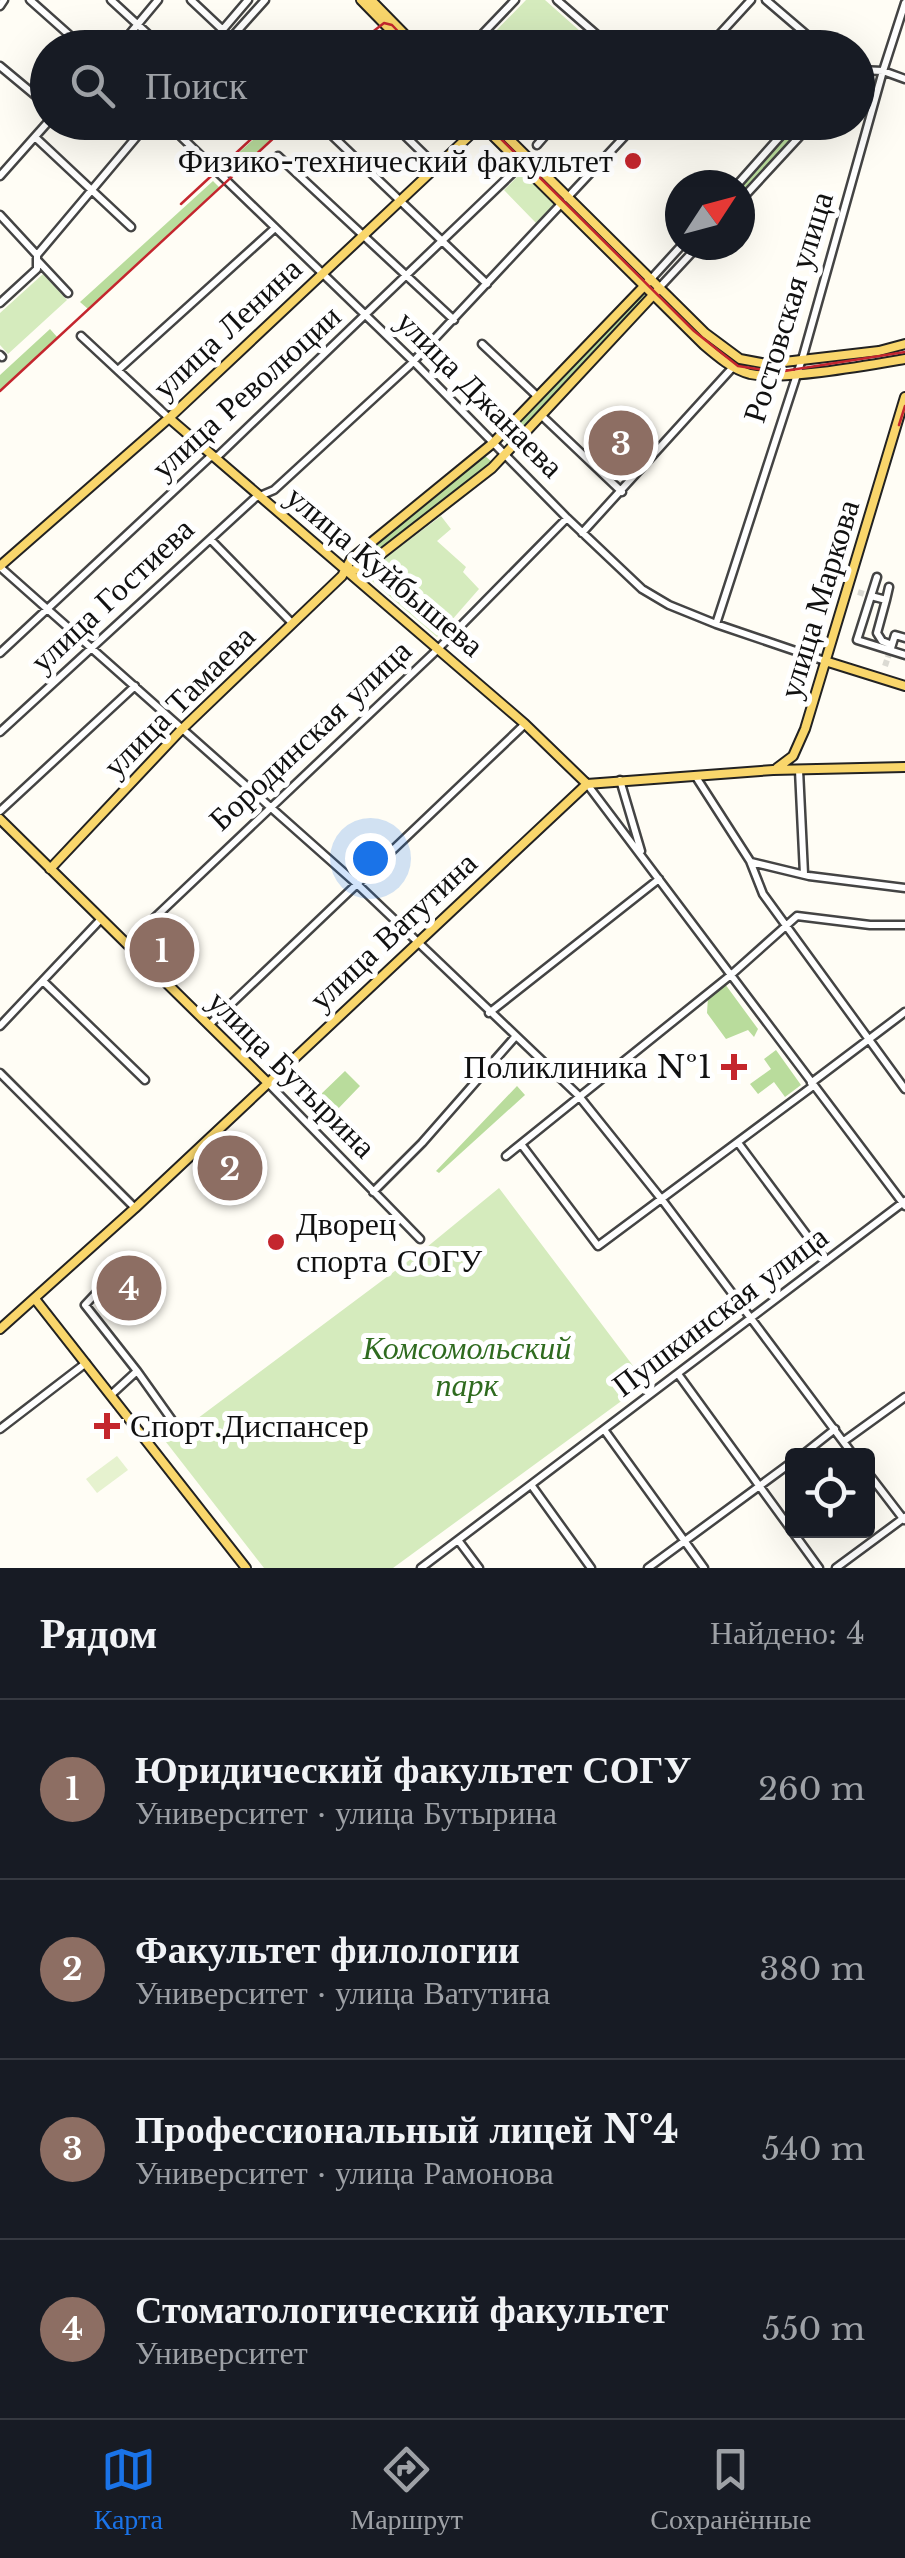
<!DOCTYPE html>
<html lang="ru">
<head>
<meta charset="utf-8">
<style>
	body { margin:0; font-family:"Libre Baskerville",serif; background:#242831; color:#f1f3f6 }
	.controls { position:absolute; right:30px; bottom:30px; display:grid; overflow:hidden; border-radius:10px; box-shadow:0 10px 40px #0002 }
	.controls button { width:90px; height:90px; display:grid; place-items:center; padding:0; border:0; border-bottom:2px solid #363941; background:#171b24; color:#f1f3f6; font:50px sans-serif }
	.compass { position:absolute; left:665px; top:170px; width:90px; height:90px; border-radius:50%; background:#171b24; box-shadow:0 10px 40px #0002; rotate:54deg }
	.you { position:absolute; left:370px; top:858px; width:35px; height:35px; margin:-25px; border:8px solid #fff; border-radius:50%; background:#1a73e8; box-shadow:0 0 0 15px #1a73e833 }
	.badge { display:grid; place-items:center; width:65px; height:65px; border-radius:50%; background:#1a73e8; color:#fff; font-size:32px; font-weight:700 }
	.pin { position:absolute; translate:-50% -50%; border:5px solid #fff; box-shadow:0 2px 10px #0006 }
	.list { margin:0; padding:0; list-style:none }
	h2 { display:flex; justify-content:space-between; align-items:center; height:130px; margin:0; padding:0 40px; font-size:42px }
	h2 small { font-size:32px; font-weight:400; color:#9ea1a6 }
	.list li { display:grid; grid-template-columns:65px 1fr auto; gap:30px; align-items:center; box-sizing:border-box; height:180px; padding:0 40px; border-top:2px solid #363941 }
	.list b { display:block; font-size:38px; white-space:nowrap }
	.list p { margin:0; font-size:32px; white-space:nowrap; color:#9ea1a6 }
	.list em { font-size:32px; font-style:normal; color:#9ea1a6 }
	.icon { flex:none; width:55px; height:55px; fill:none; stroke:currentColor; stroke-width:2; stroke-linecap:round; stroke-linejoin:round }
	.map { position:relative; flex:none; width:905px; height:1568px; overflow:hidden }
	.search { position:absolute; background:#171b24; box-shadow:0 10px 40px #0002; left:30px; right:30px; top:30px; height:110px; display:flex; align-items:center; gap:25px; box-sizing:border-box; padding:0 35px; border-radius:55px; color:#9ea1a6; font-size:38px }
	.sheet { height:850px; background:#171b24 }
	nav { display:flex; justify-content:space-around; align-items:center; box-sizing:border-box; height:140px; border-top:2px solid #363941; background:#171b24; font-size:28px; color:#9ea1a6 }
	nav a { display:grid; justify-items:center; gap:5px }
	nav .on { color:#1a73e8 }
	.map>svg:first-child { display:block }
	.green { fill:#d5ebbd }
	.forest { fill:#b9dc9c }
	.pitch { fill:#e6f2cf }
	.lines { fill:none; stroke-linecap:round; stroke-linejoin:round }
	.minor-tunnel { stroke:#dbdad3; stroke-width:6; stroke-dasharray:6 3; stroke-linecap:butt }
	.minor-casing { stroke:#444; stroke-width:11 }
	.major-casing { stroke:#222; stroke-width:12 }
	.minor { stroke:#fff; stroke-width:6 }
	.major { stroke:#f9d66b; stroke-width:8 }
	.tram { stroke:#c4262e; stroke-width:2.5 }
	.poi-dot { fill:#c4262e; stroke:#fff; stroke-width:4 }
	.labels { text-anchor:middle; stroke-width:10; stroke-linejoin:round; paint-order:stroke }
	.poi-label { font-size:32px; fill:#111; stroke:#fff; text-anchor:end }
	.street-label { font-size:32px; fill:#111; stroke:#fff }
	.park-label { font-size:32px; font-style:italic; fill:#2f6b1f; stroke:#fff }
</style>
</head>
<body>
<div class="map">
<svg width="905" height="1568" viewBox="0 0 905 1568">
	<rect width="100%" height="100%" fill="#fffdf5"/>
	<path class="green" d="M526 0H545L598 47H480Z
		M522 172 555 204 536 223 504 190Z
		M43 274 67 300 8 354 0 345V313Z
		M441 516 451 529 437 541 466 567 463 572 479 589 437 637 364 574Z
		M499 1188 646 1383 393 1568H264L166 1442 427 1247Z"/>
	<path class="forest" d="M272 123H289L234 173 226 164Z
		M798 123H809L740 196V185Z
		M213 181 220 188 88 309 80 302Z
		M642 292 648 297 509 446 503 440Z
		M50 329 58 338 0 390V375Z
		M484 455 492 462 364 566 357 557Z
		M725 984 758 1029 754 1037 748 1030 726 1039 707 1013 708 997Z
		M776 1050 801 1085 785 1097 774 1082 758 1094 750 1084 771 1069 764 1059Z
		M345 1071 360 1086 334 1113 318 1097Z
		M517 1086 525 1095 439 1173 436 1171Z"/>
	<path class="pitch" d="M117 1456 128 1470 97 1493 86 1479Z"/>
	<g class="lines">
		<path class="minor-tunnel" d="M858 592 871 596
			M885 666 890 651"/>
		<defs>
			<path id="minor" d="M30 0 84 48
				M111 0 163 48
				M191 0 242 48
				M557 0 612 48
				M766 0 822 48
				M0 6 4 0
				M118 48 158 0
				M207 48 248 0
				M222 48 265 0
				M469 48 515 0
				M707 48 751 0
				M0 66 48 106
				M858 70 883 71 905 79
				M166 122 413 361 567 518 642 589 669 605 716 624 825 661
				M318 122 487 284
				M391 122 437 167
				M35 137 131 227
				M537 145 557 122
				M278 156 454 320
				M0 176 48 122
				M737 185 793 122
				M567 198 638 122
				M740 201 813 122
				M0 215 37 255V269L0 303
				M37 255 149 122
				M39 262 68 293
				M651 279 682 245
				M659 288 699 245
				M81 336 169 418
				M482 344 538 397
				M0 355 2 357
				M118 370 275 228
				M542 416 622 492
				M582 533 733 367
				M211 540 292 623
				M0 567 358 885 578 1095 663 1201 854 1456
				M877 577 857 640 905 655
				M871 596 886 600 877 633 882 641 892 645
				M886 600 889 587
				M716 624 803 356 883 71 905 3
				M891 648 895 635 905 638
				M0 653 209 458 219 455 522 164
				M0 732 255 498 274 490 410 365 561 204
				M799 770 804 874
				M696 777 750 861 763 894 905 1089
				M620 780 641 851
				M587 784 905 1206
				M0 811 135 686
				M751 862 809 876 905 888
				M127 944 438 649 567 518
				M43 981 145 1080
				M489 1013 659 879
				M209 1025 525 724
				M0 1026 101 919
				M0 1073 135 1208
				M268 1083 420 1239
				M811 1083 905 1012
				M521 1144 598 1246 813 1086
				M739 1144 826 1261
				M506 1156 732 974 797 916 870 925H905
				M373 1192 422 1143 515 1037
				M100 1289 85 1305 137 1371 112 1394
				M137 1371 174 1423
				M678 1374 819 1568
				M0 1429 86 1363
				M605 1431 704 1568
				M844 1441 905 1397
				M801 1456 835 1429
				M868 1473 904 1520
				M532 1486 591 1568
				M458 1540 479 1568
				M421 1568 905 1201
				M648 1568 792 1462
				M836 1568 905 1517"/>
			<path id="major" d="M361 0 408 48
				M371 0 418 48
				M492 122 705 333 740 359 767 364 879 351 905 344
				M481 124 704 345C718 357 732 369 750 374 782 381 870 365 905 359
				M169 418 525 724 587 784
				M0 566 169 418 484 122
				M347 571 362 569 492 468 656 292
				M825 661 905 686
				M777 768 793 756 805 729 905 397
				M0 819 268 1083
				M50 869 180 731 342 576 351 559 493 443 651 279
				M35 1299 246 1568
				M0 1329 135 1208 587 784 773 770 905 767"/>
		</defs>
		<use href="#minor" class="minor-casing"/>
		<use href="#major" class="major-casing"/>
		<use href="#minor" class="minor"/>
		<use href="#major" class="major"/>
		<path class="tram" d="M352 48 384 23 392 25 414 48
			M484 122 694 331 738 366 778 372 905 352
			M181 204 262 129
			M0 391 291 122
			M899 425 905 406"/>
	</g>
	<g class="poi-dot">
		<circle cx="633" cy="161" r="10"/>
		<path d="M729 1052h10v10h10v10h-10v10h-10v-10h-10v-10h10z"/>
		<circle cx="276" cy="1242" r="10"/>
		<path d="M102 1411h10v10h10v10h-10v10h-10v-10h-10v-10h10z"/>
	</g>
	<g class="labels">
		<g class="poi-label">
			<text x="613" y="172">Физико-технический факультет</text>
			<text x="712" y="1078">Поликлиника №1</text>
			<text x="296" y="1235" text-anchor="start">Дворец<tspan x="296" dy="37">спорта СОГУ</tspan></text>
			<text x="130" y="1437" text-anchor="start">Спорт.Диспансер</text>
		</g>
		<g class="street-label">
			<text transform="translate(788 307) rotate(-73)" y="11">Ростовская улица</text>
			<text transform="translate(227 328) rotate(-43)" y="11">улица Ленина</text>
			<text transform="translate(246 392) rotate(-42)" y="11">улица Революции</text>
			<text transform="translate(480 394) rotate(45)" y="11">улица Джанаева</text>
			<text transform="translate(385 571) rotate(40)" y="11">улица Куйбышева</text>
			<text transform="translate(112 595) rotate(-43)" y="11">улица Гостиева</text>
			<text transform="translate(819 599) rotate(-73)" y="11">улица Маркова</text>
			<text transform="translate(179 701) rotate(-45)" y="11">улица Тамаева</text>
			<text transform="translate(310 735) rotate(-43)" y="11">Бородинская улица</text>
			<text transform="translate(393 931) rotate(-43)" y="11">улица Ватутина</text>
			<text transform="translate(292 1074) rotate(45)" y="11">улица Бутырина</text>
			<text transform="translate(720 1311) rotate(-37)" y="11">Пушкинская улица</text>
		</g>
		<g class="park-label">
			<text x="467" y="1359">Комсомольский<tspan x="467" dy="37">парк</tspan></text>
		</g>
	</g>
</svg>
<div class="controls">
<button><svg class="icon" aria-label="locate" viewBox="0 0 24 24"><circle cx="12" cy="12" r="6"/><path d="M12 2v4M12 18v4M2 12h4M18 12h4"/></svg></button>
</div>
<svg class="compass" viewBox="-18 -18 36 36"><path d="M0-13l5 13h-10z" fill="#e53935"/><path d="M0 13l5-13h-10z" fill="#9ea1a6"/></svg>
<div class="you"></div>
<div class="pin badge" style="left:162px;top:950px;background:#8d6e63">1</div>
<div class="pin badge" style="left:230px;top:1168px;background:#8d6e63">2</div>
<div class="pin badge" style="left:621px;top:443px;background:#8d6e63">3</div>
<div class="pin badge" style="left:129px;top:1288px;background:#8d6e63">4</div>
<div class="search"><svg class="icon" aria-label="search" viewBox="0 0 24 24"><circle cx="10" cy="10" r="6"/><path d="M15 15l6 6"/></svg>Поиск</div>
</div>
<section class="sheet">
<h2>Рядом<small>Найдено: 4</small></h2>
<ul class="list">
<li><span class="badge" style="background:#8d6e63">1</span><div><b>Юридический факультет СОГУ</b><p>Университет · улица Бутырина</p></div><em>260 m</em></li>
<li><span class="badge" style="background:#8d6e63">2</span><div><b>Факультет филологии</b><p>Университет · улица Ватутина</p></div><em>380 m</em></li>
<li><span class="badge" style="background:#8d6e63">3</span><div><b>Профессиональный лицей №4</b><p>Университет · улица Рамонова</p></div><em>540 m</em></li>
<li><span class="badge" style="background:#8d6e63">4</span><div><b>Стоматологический факультет</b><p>Университет</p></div><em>550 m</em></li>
</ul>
</section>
<nav>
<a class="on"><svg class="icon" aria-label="map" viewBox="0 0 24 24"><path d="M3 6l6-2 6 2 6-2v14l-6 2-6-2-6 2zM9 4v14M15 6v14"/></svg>Карта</a>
<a><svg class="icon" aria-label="directions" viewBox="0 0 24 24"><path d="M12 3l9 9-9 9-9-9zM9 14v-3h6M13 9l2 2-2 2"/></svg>Маршрут</a>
<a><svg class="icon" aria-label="saved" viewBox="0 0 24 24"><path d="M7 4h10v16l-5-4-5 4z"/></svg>Сохранённые</a>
</nav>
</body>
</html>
